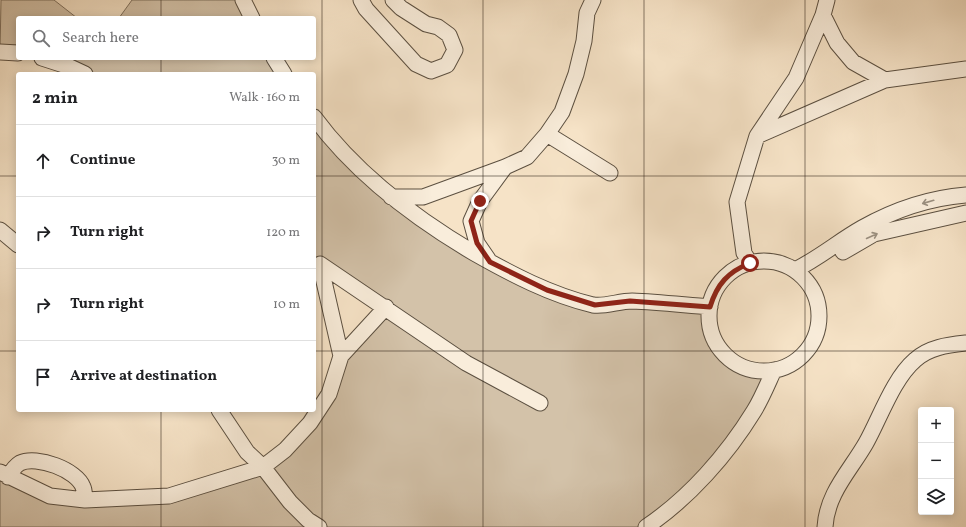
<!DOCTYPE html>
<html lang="en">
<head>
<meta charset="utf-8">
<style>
	body { margin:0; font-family:Vollkorn,serif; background:#f6f6f6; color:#202124 }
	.controls { position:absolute; right:12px; bottom:12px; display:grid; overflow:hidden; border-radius:4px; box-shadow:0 2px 10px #0003 }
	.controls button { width:36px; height:36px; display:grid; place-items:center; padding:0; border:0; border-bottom:1px solid #e0e0e0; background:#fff; color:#202124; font:20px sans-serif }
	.stop { position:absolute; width:12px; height:12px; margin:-9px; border:3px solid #8f2418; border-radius:50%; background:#fff }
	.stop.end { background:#8f2418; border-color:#fff; box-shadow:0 1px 4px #0008 }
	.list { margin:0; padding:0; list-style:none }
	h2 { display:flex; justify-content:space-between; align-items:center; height:52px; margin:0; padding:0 16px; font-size:17px }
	h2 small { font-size:13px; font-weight:400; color:#757577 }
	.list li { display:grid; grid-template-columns:26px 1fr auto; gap:12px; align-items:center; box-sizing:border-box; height:72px; padding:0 16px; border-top:1px solid #e0e0e0 }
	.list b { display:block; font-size:15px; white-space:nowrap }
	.list em { font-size:13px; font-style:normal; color:#757577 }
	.icon { flex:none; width:22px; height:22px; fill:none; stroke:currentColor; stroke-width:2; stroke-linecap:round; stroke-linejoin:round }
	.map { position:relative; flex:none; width:966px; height:527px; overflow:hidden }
	.search { position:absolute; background:#fff; box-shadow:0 2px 10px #0003; left:16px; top:16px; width:300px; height:44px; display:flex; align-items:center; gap:10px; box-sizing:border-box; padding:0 14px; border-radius:4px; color:#757577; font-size:15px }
	.panel { position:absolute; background:#fff; box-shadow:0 2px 10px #0003; left:16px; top:72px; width:300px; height:340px; border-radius:4px }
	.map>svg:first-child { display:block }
	.green { fill:#d3c2a9; stroke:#7e705e }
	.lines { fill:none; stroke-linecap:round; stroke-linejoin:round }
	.minor-casing { stroke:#5c5041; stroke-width:17 }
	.minor { stroke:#f9eddb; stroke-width:15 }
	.oneway { stroke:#9b9081 }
	.route { stroke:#8f2418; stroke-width:5 }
	.grid { fill:none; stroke:#281f14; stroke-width:1; stroke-opacity:0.55 }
</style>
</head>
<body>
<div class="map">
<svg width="966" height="527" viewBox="0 0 966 527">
	<rect width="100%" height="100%" fill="#f6e3c7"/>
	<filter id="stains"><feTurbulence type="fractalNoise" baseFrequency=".005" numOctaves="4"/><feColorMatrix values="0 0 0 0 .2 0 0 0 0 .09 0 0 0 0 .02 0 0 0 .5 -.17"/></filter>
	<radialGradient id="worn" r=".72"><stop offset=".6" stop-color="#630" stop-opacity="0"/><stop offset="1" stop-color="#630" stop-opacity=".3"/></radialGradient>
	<path class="green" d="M1 0H54L77 18H18V53L0 52Z
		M132 0H243L252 18H119Z
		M42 58H274L284 74H85Z
		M314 117 322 127 455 241 595 305 710 307C710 350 731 371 774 370L724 453 646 527H319L263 467 310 423 341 356 385 307 320 264 314 258Z
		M257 468 311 527H0V477L44 498H163Z"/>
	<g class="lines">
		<defs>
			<path id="minor" d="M243 0 252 18
				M361 0 366 9 416 64 431 71 447 65 455 50 449 35 438 27 426 24 401 8 393 0
				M823 15 827 0
				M0 52 18 53
				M42 58 70 67 85 74
				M274 58 284 74
				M314 117C356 174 413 217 474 253 511 274 551 295 593 305 605 307 619 301 632 301 658 302 684 305 710 307
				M547 134 610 173
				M757 136 796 78 823 15 837 43 853 62 885 80
				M391 197H423L505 167
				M0 230 18 245
				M843 252 874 234 966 213
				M488 259 477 243 471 221 480 201 505 167 527 157 547 134 562 112 576 74 584 41 587 13 593 0
				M709 316a55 55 0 1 1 110 0a55 55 0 1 1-110 0Z
				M750 263 744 253 737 202 757 136 885 80 966 69
				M795 270C819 258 839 241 862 228 894 210 929 198 966 195
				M386 307 341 356 320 264 466 363 540 403
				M219 410 247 452 263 467 290 502 308 520 319 527
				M0 472 50 496 85 500 169 496 263 467 285 450 310 423 329 394 341 356
				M8 477C11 472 15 466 20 463 37 455 77 470 83 487 85 491 84 496 85 500
				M646 527C689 498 727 455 754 411 762 398 768 383 774 370
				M825 527C827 493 850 471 866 443 880 418 893 379 915 360 929 347 948 345 966 343"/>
		</defs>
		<use href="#minor" class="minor-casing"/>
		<use href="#minor" class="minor"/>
	</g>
	<defs><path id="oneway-shaft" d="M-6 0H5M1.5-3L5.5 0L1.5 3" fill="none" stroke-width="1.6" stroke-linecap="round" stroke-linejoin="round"/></defs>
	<g class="oneway">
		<use href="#oneway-shaft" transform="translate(928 202) rotate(164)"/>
		<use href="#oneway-shaft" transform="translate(872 236) rotate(-24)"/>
	</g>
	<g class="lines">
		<path class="route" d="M480 201 471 221 477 243 490 262 547 290 595 305 630 301 710 307C717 284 728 272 750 263"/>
	</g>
	<path class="grid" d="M161 0V18M322 0V527M483 0V527M644 0V527M805 0V527M161 58V74M0 176H18M314 176H966M0 351H18M314 351H966M161 410V527"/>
	<rect width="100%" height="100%" filter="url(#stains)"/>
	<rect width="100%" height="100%" fill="url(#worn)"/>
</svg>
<div class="controls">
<button>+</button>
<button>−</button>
<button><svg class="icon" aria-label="layers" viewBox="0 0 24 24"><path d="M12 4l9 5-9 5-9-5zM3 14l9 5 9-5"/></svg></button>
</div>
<div class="stop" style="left:750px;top:263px"></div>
<div class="stop end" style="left:480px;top:201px"></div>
<div class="search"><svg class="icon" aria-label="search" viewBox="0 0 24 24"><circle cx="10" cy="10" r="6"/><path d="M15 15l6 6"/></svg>Search here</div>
<section class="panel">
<h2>2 min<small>Walk · 160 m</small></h2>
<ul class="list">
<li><svg class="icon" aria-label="ahead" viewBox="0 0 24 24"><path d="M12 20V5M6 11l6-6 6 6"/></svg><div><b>Continue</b></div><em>30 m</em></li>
<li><svg class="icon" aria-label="right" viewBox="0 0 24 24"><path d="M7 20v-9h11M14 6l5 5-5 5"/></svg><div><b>Turn right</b></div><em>120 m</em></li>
<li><svg class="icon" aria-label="right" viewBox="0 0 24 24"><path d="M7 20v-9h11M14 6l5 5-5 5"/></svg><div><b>Turn right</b></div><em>10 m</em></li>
<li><svg class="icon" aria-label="arrive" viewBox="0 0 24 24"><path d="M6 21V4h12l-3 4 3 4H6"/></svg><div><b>Arrive at destination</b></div></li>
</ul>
</section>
</div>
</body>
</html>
